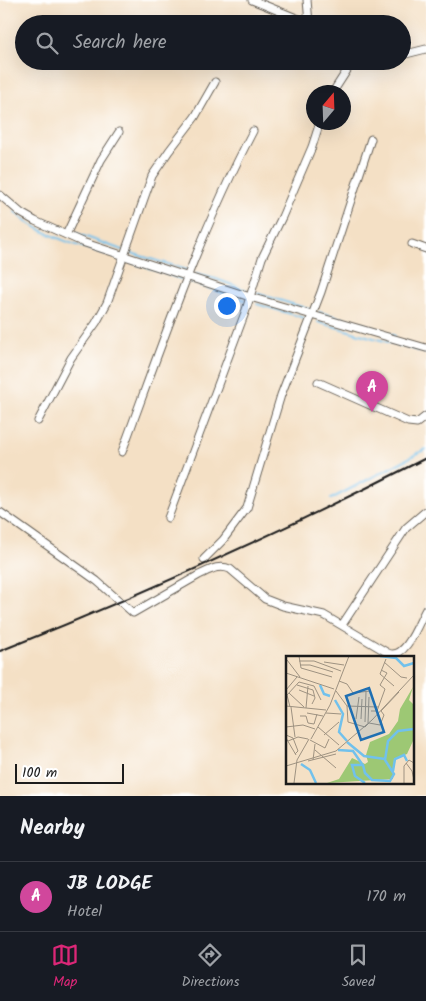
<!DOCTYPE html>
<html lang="en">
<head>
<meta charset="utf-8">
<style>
	body { margin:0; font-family:Kalam,sans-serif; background:#20242c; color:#f1f3f6 }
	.compass { position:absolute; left:306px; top:85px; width:45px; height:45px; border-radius:50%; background:#171b24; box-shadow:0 5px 20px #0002; rotate:19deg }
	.scale { position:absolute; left:15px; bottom:12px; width:109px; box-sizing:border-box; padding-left:5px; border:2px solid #1c1c1c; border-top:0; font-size:14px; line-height:18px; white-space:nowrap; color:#1c1c1c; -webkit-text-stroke:4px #fff; paint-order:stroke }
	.you { position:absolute; left:226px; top:305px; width:18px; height:18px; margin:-12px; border:4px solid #fff; border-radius:50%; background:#1a73e8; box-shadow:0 0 0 8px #1a73e833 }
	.badge { display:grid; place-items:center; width:32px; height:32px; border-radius:50%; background:#db2777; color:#fff; font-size:16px; font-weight:700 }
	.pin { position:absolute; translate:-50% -41px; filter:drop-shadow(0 1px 2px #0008) }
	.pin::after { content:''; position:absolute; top:26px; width:18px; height:15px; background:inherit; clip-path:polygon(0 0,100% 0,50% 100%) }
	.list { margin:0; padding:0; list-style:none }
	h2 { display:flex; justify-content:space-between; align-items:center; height:65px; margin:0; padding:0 20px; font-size:21px }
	h2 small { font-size:16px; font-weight:400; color:#9ea1a6 }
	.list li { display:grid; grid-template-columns:32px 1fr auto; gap:15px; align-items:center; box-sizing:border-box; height:70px; padding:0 20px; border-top:1px solid #363941 }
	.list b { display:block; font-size:19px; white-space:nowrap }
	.list p { margin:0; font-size:16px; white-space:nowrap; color:#9ea1a6 }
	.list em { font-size:16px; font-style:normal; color:#9ea1a6 }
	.icon { flex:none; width:28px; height:28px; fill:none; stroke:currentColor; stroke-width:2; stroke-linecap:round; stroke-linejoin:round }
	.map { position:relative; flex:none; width:426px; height:796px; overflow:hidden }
	.search { position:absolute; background:#171b24; box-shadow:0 5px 20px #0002; left:15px; right:15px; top:15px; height:55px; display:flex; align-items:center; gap:12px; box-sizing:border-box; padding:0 18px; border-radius:28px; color:#9ea1a6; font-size:19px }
	.sheet { height:135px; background:#171b24 }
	nav { display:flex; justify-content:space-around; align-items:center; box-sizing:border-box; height:70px; border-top:1px solid #363941; background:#171b24; font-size:14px; color:#9ea1a6 }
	nav a { display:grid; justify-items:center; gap:2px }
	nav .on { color:#db2777 }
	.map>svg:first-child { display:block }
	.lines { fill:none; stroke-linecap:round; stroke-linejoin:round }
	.stream { stroke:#71c1ec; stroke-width:2 }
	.street-casing { stroke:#686157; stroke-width:9 }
	.street { stroke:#fff; stroke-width:7 }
	.rail { stroke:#1c1c1c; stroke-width:2 }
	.inset-river { fill:none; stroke:#71c1ec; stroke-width:2.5 }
	.inset-road { fill:none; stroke:#9e9281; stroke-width:1 }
	.view { fill:#1f6fb2; fill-opacity:0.15; stroke:#1f6fb2; stroke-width:2.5 }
	.inset-edge { fill:none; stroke:#1c1c1c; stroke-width:2.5 }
</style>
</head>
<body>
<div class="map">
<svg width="426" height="796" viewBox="0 0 426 796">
	<rect width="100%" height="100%" fill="#fff"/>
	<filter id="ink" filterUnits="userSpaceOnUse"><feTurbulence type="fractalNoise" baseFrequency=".02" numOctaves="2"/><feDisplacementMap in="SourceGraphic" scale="10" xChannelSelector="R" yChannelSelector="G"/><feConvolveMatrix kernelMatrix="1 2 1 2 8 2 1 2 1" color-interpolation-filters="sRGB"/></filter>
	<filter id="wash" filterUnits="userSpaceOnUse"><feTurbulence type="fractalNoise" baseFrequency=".0096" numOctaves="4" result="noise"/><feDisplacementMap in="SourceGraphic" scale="20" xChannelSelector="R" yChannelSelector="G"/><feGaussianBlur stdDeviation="1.12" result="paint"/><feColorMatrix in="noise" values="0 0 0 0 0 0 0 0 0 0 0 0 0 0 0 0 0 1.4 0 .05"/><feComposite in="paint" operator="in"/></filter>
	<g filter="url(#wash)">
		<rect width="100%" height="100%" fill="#f4e0c5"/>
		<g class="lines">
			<path class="stream" d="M15 212C40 236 87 249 120 258
				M35 217 66 229
				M70 231 122 250
				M131 253 187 270
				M128 261 184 280
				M196 274 216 279 246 290
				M190 282 245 300
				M256 293 312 310
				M257 304 308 319
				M319 312 360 323 395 336
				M318 322 426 353
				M331 499 426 449"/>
		</g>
	</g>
	<g filter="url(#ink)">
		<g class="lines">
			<defs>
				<path id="street" d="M252 0 311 24
					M307 0 309 23
					M402 55 426 49
					M333 92 353 61
					M0 195 21 213 35 221 82 242 250 297 426 348
					M66 235 101 160 119 132
					M412 244 426 249
					M318 382 408 422 417 423 426 416
					M38 421 71 358 96 323 107 303 152 176 169 151 195 117 215 82
					M122 452C162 344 199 234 253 131
					M0 512 97 581 133 613 199 575C210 570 219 564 230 569L265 599 283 606 324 615 388 653C406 661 419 621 426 609
					M168 518 246 310 262 258 282 217 312 147 320 122
					M204 559 223 540 247 508 281 395 321 292 371 139
					M342 625 406 528 426 511"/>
			</defs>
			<use href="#street" class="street-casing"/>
			<use href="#street" class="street"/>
			<path class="rail" d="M0 651C145 594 287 529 426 458"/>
		</g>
	</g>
	<g transform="translate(286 656)">
		<rect width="128" height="128" fill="#f4e0c5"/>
		<path d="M127 31 123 44 127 48V85L121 98 108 103 107 123 41 127 53 123 66 102 79 108 82 106 80 99 84 86 103 78 112 65 114 53Z" fill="#9dc874"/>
		<path class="inset-river" d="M94 0 110 2 118 10 128 7M34 29 38 38 44 40M49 44 57 58 53 76 61 85M61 86 78 100 99 103M52 94 67 95 76 108M15 108 24 114 30 127M107 115 109 103 118 99 121 105M79 127 69 120 66 109H77L79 117 86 124 104 125 108 118 99 104 102 85 112 75 128 73"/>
		<path class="inset-road" d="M13 0 15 12 46 21M100 3 94 18 108 30M1 4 14 21M13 5H28L55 15M38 6 58 9M98 6 115 21 121 22M14 9H24L47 16M0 17 48 33M53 25 61 28 67 37 84 35M11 29 27 34 29 42 26 48M0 34 11 21M13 34 28 40M50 35 61 50 92 51M3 37 18 51M0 50 40 54M61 50 62 66 79 71 83 67 94 69 98 59 95 55 113 36M4 51 1 39 13 26 28 30 35 44M5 51 9 81M20 52 22 30M85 55H91L99 33 94 29 101 17 95 14M21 57 37 60M40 57 55 58M14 60H20L22 67 28 68 31 58M70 63 73 41M75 63 76 43M79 66 80 36M82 67 83 41M0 71 17 69 29 73M32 71 53 89M0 79 7 82 12 95 9 98M38 79 53 66M0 82 10 99M25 83 44 49 63 0M24 84 39 92 43 83M2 85 12 81 22 83M29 94 50 112M27 104 29 88M22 105 50 98M120 107 126 115 128 124M0 110 50 95 86 64 128 19M8 127 11 104 23 83M118 127V110L123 104 128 107"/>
		<path class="view" d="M83 32 98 76 75 84 60 40Z"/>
		<rect width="128" height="128" class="inset-edge"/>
	</g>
</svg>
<svg class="compass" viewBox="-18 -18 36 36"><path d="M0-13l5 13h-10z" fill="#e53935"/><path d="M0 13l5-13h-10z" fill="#9ea1a6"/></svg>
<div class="scale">100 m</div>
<div class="you"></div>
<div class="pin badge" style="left:372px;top:412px;background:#d1479c">A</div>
<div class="search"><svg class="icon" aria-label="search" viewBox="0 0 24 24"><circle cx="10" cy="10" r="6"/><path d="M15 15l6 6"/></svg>Search here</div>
</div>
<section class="sheet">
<h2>Nearby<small></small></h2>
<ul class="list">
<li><span class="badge" style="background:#d1479c">A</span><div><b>JB LODGE</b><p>Hotel</p></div><em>170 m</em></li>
</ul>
</section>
<nav>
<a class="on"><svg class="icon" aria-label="map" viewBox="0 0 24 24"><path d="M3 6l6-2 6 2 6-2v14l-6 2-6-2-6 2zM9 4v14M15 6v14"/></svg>Map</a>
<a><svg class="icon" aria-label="directions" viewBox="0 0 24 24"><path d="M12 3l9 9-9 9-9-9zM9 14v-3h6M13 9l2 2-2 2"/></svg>Directions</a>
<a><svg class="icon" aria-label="saved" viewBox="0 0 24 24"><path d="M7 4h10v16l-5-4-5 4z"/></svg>Saved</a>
</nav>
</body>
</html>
